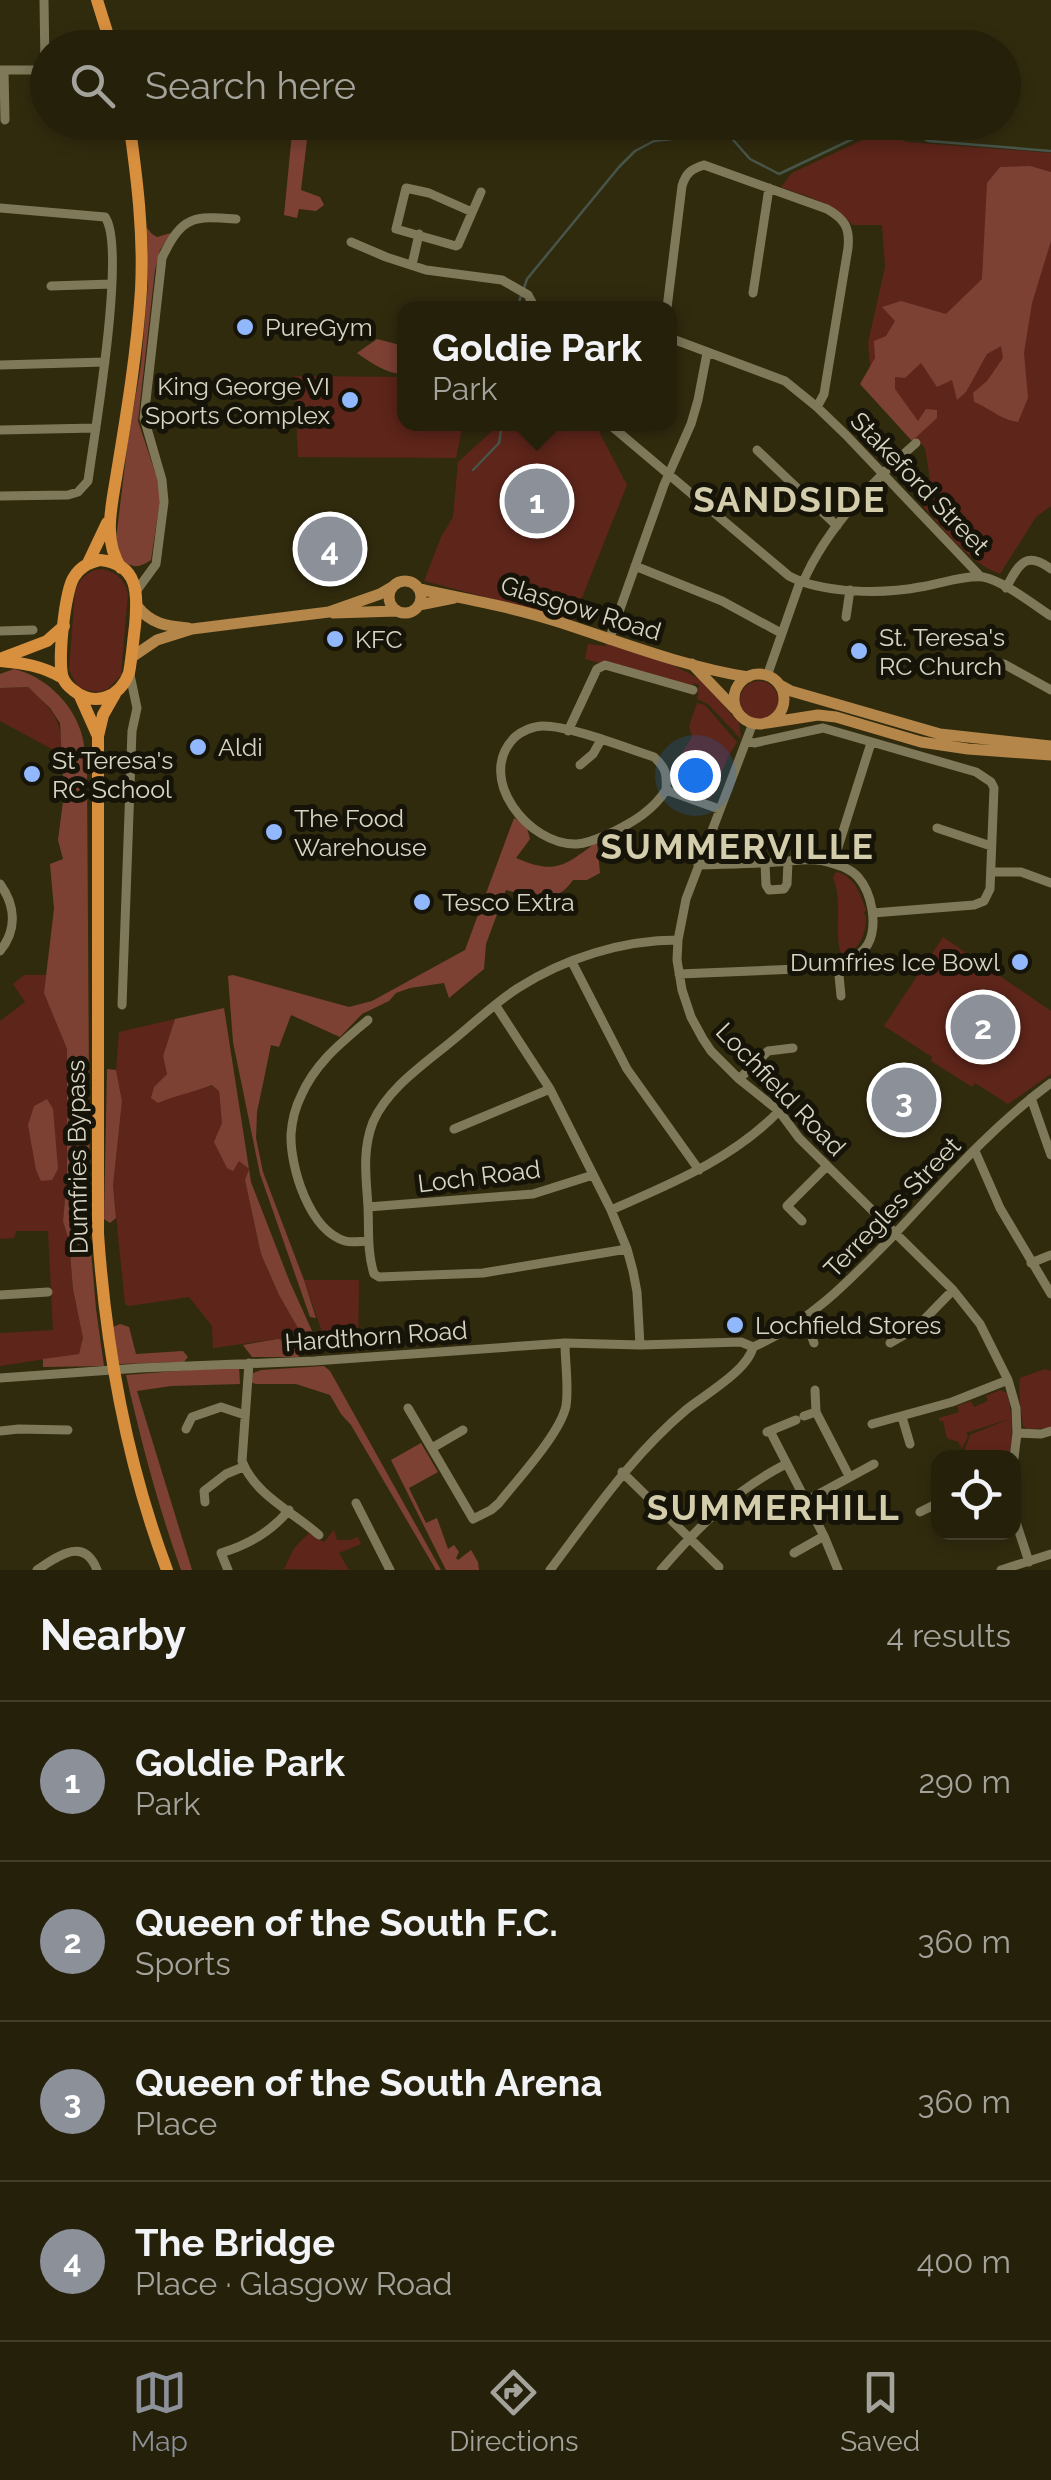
<!DOCTYPE html>
<html lang="en">
<head>
<meta charset="utf-8">
<style>
	body { margin:0; font-family:Raleway,sans-serif; background:#312d18; color:#f1f3f6 }
	.controls { position:absolute; right:30px; bottom:30px; display:grid; overflow:hidden; border-radius:20px; box-shadow:0 5px 15px #0003 }
	.controls button { width:90px; height:90px; display:grid; place-items:center; padding:0; border:0; border-bottom:2px solid #423e2b; background:#25200a; color:#f1f3f6; font:50px sans-serif }
	.you { position:absolute; left:695px; top:775px; width:35px; height:35px; margin:-25px; border:8px solid #fff; border-radius:50%; background:#1a73e8; box-shadow:0 0 0 15px #1a73e833 }
	.badge { display:grid; place-items:center; width:65px; height:65px; border-radius:50%; background:#8c9099; color:#fff; font-size:32px; font-weight:700 }
	.pin { position:absolute; translate:-50% -50%; border:5px solid #fff; box-shadow:0 2px 10px #0006 }
	.popup { position:absolute; left:397px; top:301px; width:280px; height:130px; box-sizing:border-box; display:grid; place-content:center; border-radius:20px; background:#25200a; filter:drop-shadow(0 2px 8px #0005); font-size:32px; white-space:nowrap; color:#a3a39c }
	.popup b { font-size:38px; color:#f1f3f6 }
	.popup::after { content:''; position:absolute; left:50%; top:100%; margin-left:-20px; border:20px solid transparent; border-top-color:#25200a }
	.list { margin:0; padding:0; list-style:none }
	h2 { display:flex; justify-content:space-between; align-items:center; height:130px; margin:0; padding:0 40px; font-size:42px }
	h2 small { font-size:32px; font-weight:400; color:#a3a39c }
	.list li { display:grid; grid-template-columns:65px 1fr auto; gap:30px; align-items:center; box-sizing:border-box; height:160px; padding:0 40px; border-top:2px solid #423e2b }
	.list b { display:block; font-size:38px; white-space:nowrap }
	.list p { margin:0; font-size:32px; white-space:nowrap; color:#a3a39c }
	.list em { font-size:32px; font-style:normal; color:#a3a39c }
	.icon { flex:none; width:55px; height:55px; fill:none; stroke:currentColor; stroke-width:2; stroke-linecap:round; stroke-linejoin:round }
	.map { position:relative; flex:none; width:1051px; height:1570px; overflow:hidden }
	.search { position:absolute; background:#25200a; box-shadow:0 5px 15px #0003; left:30px; right:30px; top:30px; height:110px; display:flex; align-items:center; gap:25px; box-sizing:border-box; padding:0 35px; border-radius:55px; color:#a3a39c; font-size:38px }
	.sheet { height:770px; background:#25200a }
	nav { display:flex; justify-content:space-around; align-items:center; box-sizing:border-box; height:140px; border-top:2px solid #423e2b; background:#25200a; font-size:28px; color:#a3a39c }
	nav a { display:grid; justify-items:center; gap:5px }
	nav .on { color:#8c9099 }
	.map>svg:first-child { display:block }
	.green { fill:#5e251a }
	.forest { fill:#7d4134 }
	.lines { fill:none; stroke-linecap:round; stroke-linejoin:round }
	.stream { stroke:#47554a; stroke-width:2.5 }
	.minor { stroke:#7f795a; stroke-width:9 }
	.major { stroke:#b48649; stroke-width:11 }
	.highway { stroke:#d88f3e; stroke-width:12 }
	.poi-dot { fill:#91b8fd; stroke:#161408; stroke-width:4 }
	.labels { text-anchor:middle; stroke-width:10; stroke-linejoin:round; paint-order:stroke }
	.poi-label { font-size:25px; fill:#d7d4c3; stroke:#161408; text-anchor:start }
	.street-label { font-size:25px; fill:#d7d4c3; stroke:#161408 }
	.district-label { font-size:35px; font-weight:bold; letter-spacing:2.5px; fill:#d3cdac; stroke:#161408 }
</style>
</head>
<body>
<div class="map">
<svg width="1051" height="1570" viewBox="0 0 1051 1570">
	<rect width="100%" height="100%" fill="#312b0e"/>
	<path class="green" d="M877 133 890 135 907 142 1051 153V506L1036 517 1000 574C966 561 944 529 920 503L932 493 925 448 872 388 868 343 885 267 882 225H852C835 202 806 197 781 187L792 173Z
		M294 376 404 377V424H463L456 458 298 457Z
		M500 424H595L627 485 573 620 424 581 441 537 453 517 458 462Z
		M103 569C118 573 125 580 128 594L121 675 108 689 98 692 85 690 77 685 69 670 75 591C80 578 89 569 103 569Z
		M588 644 605 646 606 644 666 661 701 680 739 723 741 739 708 704 697 699 699 685 695 683 691 687H688L585 659Z
		M740 700a19 19 0 1 1 38 0a19 19 0 1 1-38 0Z
		M28 687C55 713 60 716 63 755L0 721V688Z
		M697 703 705 705 737 742 729 755 710 799 675 788C666 770 681 755 692 737L689 726Z
		M838 872C856 879 860 893 866 910L863 914 866 915C866 935 861 947 843 957 832 940 844 900 833 878L835 873Z
		M943 937 1051 1011V1074L1008 1104 975 1083 972 1087 931 1061 932 1057 884 1026Z
		M24 975H46L45 994 67 1049V1178L63 1221 69 1241 73 1289 83 1338 79 1354 0 1366V1333L53 1330 48 1231H16L14 1238 0 1239V1021L25 1002 13 984Z
		M175 1019 163 1056 167 1074 154 1087C179 1093 188 1095 213 1085L219 1091C221 1118 225 1152 249 1169L245 1180 261 1254 279 1295 302 1335 298 1343 278 1339 213 1348 212 1326 189 1297 129 1306 125 1304 113 1186 122 1101 116 1070 119 1032Z
		M304 1280H359L358 1351 343 1352 341 1345 326 1343Z
		M1045 1369 1051 1371V1428L1027 1429 1023 1426C1021 1408 1018 1395 1020 1378Z
		M1000 1390 1007 1393C1013 1415 1013 1435 1009 1457H969L965 1449 970 1435 1009 1419 966 1433 968 1436 962 1449 958 1442 947 1438 943 1421H939V1418L959 1412 957 1406 971 1401 974 1407 988 1401 986 1396Z
		M334 1530 337 1540H350L358 1537 361 1544 339 1553 349 1570 284 1569 294 1548 309 1533 324 1542Z"/>
	<path class="forest" d="M293 123H309L301 190 320 197 324 205 316 211 299 209 297 218 284 215Z
		M1030 166 1051 172V241L1032 303 1024 353 1028 398 1018 422C999 419 992 409 974 402L973 393 987 381 1003 358 1001 346 987 354 966 392 957 400 952 380 937 387 921 363 905 378 895 377V389L918 421 926 409 937 410V418L912 441 860 384 875 358 874 341 886 336 895 321 882 307 901 301 946 314 982 279 987 183 1000 167Z
		M147 228 152 234 157 237 171 233 160 250 155 270 138 421 159 484 160 500 151 560C139 568 134 568 122 561L116 539 128 440 141 365 148 284Z
		M377 339 404 346V374C387 374 371 363 357 353Z
		M14 669C44 676 72 702 81 732 85 744 85 759 87 772L90 1239 96 1309 104 1366 43 1367V1359L79 1354 83 1338 73 1289 69 1241 63 1221 67 1178V1049L44 993 54 909 50 864 63 859 58 840 64 794 60 723 50 708 28 687 0 688V674Z
		M514 818 526 824 530 839 516 858C556 875 564 866 597 842L600 873 587 880H573C555 907 533 896 506 890L486 944 484 969 449 998 444 983 410 988 396 993 389 1001 362 1014 340 1037 291 1015 279 1047 271 1045 257 1112 256 1138 263 1172 304 1280 316 1318 310 1317 260 1174 233 1042 228 976 233 975 349 1007 372 1001 465 950Z
		M224 1008 251 1182 289 1280 317 1342 298 1357H252L243 1345 278 1339 298 1343 302 1335 279 1295 261 1254 245 1180 249 1169 239 1161 233 1171 227 1168 214 1142 222 1123 219 1091 212 1085C194 1092 176 1095 158 1103L151 1098 154 1087 167 1074 163 1056 175 1019Z
		M107 1069 116 1070 122 1101 113 1186 116 1218 110 1223 104 1219Z
		M47 1099 53 1109 58 1169 52 1180 41 1181 36 1170 28 1125 34 1106Z
		M120 1324 129 1327 136 1354 183 1351 188 1357 184 1362 118 1364 111 1328Z
		M239 1366 240 1384 171 1386 137 1391 192 1570H181C158 1506 141 1441 126 1375Z
		M324 1366 330 1371 441 1570H436L351 1425 341 1414 330 1395 296 1384H256L250 1382 251 1374 261 1370Z
		M421 1443 438 1472 409 1488 426 1523 437 1518 448 1549 454 1545 459 1552 456 1558 458 1560 471 1550 478 1562 479 1570H446L391 1460Z"/>
	<g class="lines">
		<path class="stream" d="M524 288 527 279 619 167 635 151 654 141 727 133 750 159 779 174 878 127 904 130 929 141 1051 151
			M517 308 521 296
			M473 470 499 443 502 424"/>
		<path class="minor" d="M0 70H40L45 66 44 0
			M4 70 5 120
			M0 208 105 217C127 247 94 436 88 481L78 492 68 495 0 496
			M472 212 429 193 406 188 396 229 456 246 458 245 481 192
			M351 242 386 257 426 270 502 280 528 295 535 308
			M412 265 419 234
			M51 286 112 284
			M753 293 769 188
			M667 308 682 186C686 173 691 169 704 165L827 209C845 219 850 228 848 248L824 394 817 407
			M670 338 785 381 817 407 846 435 981 577
			M0 365 105 362
			M609 424 789 576C823 594 884 594 920 587 939 584 964 575 983 577 1002 580 1034 605 1051 616
			M0 430 96 428
			M757 450 837 526
			M635 566 722 601 781 633
			M803 582C827 527 872 482 916 443
			M1006 588C1018 566 1025 549 1051 569
			M137 590 156 564 164 502 162 480 144 418 162 258C182 215 194 216 236 219
			M846 617 850 590
			M0 631 33 630
			M609 640 664 485 691 424 698 400 707 353
			M980 664H1004L1051 690
			M767 676 800 582
			M753 723 686 899 678 940 677 960 682 990 691 1017 703 1039 711 1051 739 1079 779 1111 799 1138 953 1290 980 1324 1008 1380 1016 1408 1017 1433 1014 1458
			M568 731 597 669 605 665 693 690
			M746 741 754 743 823 728 976 772 991 782 994 788 990 889 984 901 974 905 873 913
			M580 765 593 754 601 740
			M666 790C653 810 635 821 613 832 601 837 590 843 577 844 529 846 474 777 515 737 522 731 533 726 543 726 571 726 626 748 654 757 666 768 667 774 666 790L719 809
			M937 828 991 846
			M765 863 766 885 769 890 784 889 787 884 788 862
			M833 863 871 743
			M991 872H1021L1051 883
			M0 884C16 906 17 930 0 951
			M572 962 627 1069 699 1170
			M838 965 841 996
			M679 974 821 968C838 965 859 960 868 944 878 925 872 893 858 877 851 869 841 866 831 863 814 857 794 861 776 862 750 864 724 864 698 865
			M122 1005 132 731 137 708 130 675
			M496 1006 550 1089 611 1210 627 1249 633 1271 637 1292 640 1345
			M368 1020C342 1042 315 1063 301 1096 295 1108 292 1121 291 1134 290 1167 309 1230 345 1241 352 1243 361 1241 368 1241
			M739 1079 768 1051 793 1048
			M1031 1098 1051 1155
			M454 1129 550 1089
			M975 1151 1000 1208 1051 1294
			M368 1207 533 1194 593 1175
			M611 1210C670 1184 733 1159 779 1111
			M802 1221 787 1206 827 1166
			M627 1249 483 1273 379 1277 374 1274C367 1252 369 1229 368 1206 366 1177 362 1150 373 1122 387 1090 420 1067 447 1045 470 1027 493 1004 518 988 565 958 623 940 678 940
			M1031 1263 1051 1255
			M0 1295 48 1292
			M805 1318 814 1343
			M890 1343 916 1328 953 1290
			M753 1347C809 1323 849 1281 891 1238 942 1184 991 1127 1051 1083
			M249 1363 242 1461C254 1494 293 1512 319 1535
			M0 1378 140 1368 314 1361 565 1343 640 1345 741 1342 753 1347
			M815 1390 816 1412
			M408 1408 473 1519 491 1510 499 1503C517 1480 560 1434 566 1406 569 1387 565 1363 565 1343
			M804 1416 816 1412 849 1476
			M902 1417 910 1444
			M872 1424 952 1402 1008 1380
			M186 1429 192 1417 221 1407 245 1415
			M0 1431 19 1429 68 1430
			M770 1431 824 1536 838 1570
			M767 1432 796 1420
			M1017 1433 1041 1434 1051 1431
			M432 1448 463 1430
			M622 1472 719 1567
			M806 1501 874 1464
			M205 1502 204 1491 226 1474 243 1467
			M356 1503 390 1570
			M920 1512 938 1503
			M1014 1516 1029 1562
			M794 1553 824 1536
			M37 1570C58 1556 84 1536 97 1570
			M228 1570 221 1553C248 1545 271 1532 289 1510
			M550 1570C593 1513 632 1455 687 1409 706 1394 748 1370 753 1347
			M661 1570C698 1527 735 1490 786 1464
			M1001 1570 1051 1554"/>
		<path class="major" d="M389 597a16 16 0 1 1 32 0a16 16 0 1 1-32 0Z
			M419 589C467 599 516 608 562 623 623 643 685 667 748 677
			M419 605 454 598
			M137 606C151 624 166 626 188 628
			M333 613 397 611
			M132 657 157 640 192 629 329 612 380 594 392 587
			M692 664 735 709
			M734 699a25 25 0 1 1 50 0a25 25 0 1 1-50 0Z
			M780 685 791 691 940 734 1051 746
			M767 723 818 715 836 717 921 742 968 749 1051 755"/>
		<path class="highway" d="M97 0 112 48
			M100 560C139 564 138 594 135 626 133 641 132 657 129 673 120 697 95 708 73 690 69 687 65 683 63 678 57 663 65 590 74 577 80 567 88 563 100 560Z
			M88 563 107 523
			M121 568C102 539 112 505 117 472 127 412 137 351 141 290 144 234 137 178 129 122
			M0 659 47 641 64 626
			M0 661C24 663 42 666 63 678
			M115 694 103 715 98 736V1234C106 1349 126 1461 167 1570
			M80 696 97 734"/>
	</g>
	<g class="poi-dot">
		<circle cx="245" cy="327" r="10"/>
		<circle cx="350" cy="400" r="10"/>
		<circle cx="335" cy="639" r="10"/>
		<circle cx="859" cy="651" r="10"/>
		<circle cx="198" cy="747" r="10"/>
		<circle cx="32" cy="774" r="10"/>
		<circle cx="274" cy="832" r="10"/>
		<circle cx="422" cy="902" r="10"/>
		<circle cx="1020" cy="962" r="10"/>
		<circle cx="735" cy="1325" r="10"/>
	</g>
	<g class="labels">
		<g class="poi-label">
			<text x="265" y="336">PureGym</text>
			<text x="330" y="395" text-anchor="end">King George VI<tspan x="330" dy="29">Sports Complex</tspan></text>
			<text x="879" y="646">St. Teresa's<tspan x="879" dy="29">RC Church</tspan></text>
			<text x="355" y="648">KFC</text>
			<text x="218" y="756">Aldi</text>
			<text x="52" y="769">St Teresa's<tspan x="52" dy="29">RC School</tspan></text>
			<text x="294" y="827">The Food<tspan x="294" dy="29">Warehouse</tspan></text>
			<text x="442" y="911">Tesco Extra</text>
			<text x="1000" y="971" text-anchor="end">Dumfries Ice Bowl</text>
			<text x="755" y="1334">Lochfield Stores</text>
		</g>
		<g class="street-label">
			<text transform="translate(920 483) rotate(46)" y="9">Stakeford Street</text>
			<text transform="translate(581 608) rotate(17)" y="9">Glasgow Road</text>
			<text transform="translate(781 1089) rotate(46)" y="9">Lochfield Road</text>
			<text transform="translate(77 1157) rotate(-91)" y="9">Dumfries Bypass</text>
			<text transform="translate(479 1176) rotate(-7)" y="9">Loch Road</text>
			<text transform="translate(892 1207) rotate(-46)" y="9">Terregles Street</text>
			<text transform="translate(376 1336) rotate(-4)" y="9">Hardthorn Road</text>
		</g>
		<g class="district-label">
			<text x="790" y="512">SANDSIDE</text>
			<text x="738" y="859">SUMMERVILLE</text>
			<text x="774" y="1520">SUMMERHILL</text>
		</g>
	</g>
</svg>
<div class="controls">
<button><svg class="icon" aria-label="locate" viewBox="0 0 24 24"><circle cx="12" cy="12" r="6"/><path d="M12 2v4M12 18v4M2 12h4M18 12h4"/></svg></button>
</div>
<div class="you"></div>
<div class="pin badge" style="left:537px;top:501px">1</div>
<div class="popup"><b>Goldie Park</b>Park</div>
<div class="pin badge" style="left:983px;top:1027px">2</div>
<div class="pin badge" style="left:904px;top:1100px">3</div>
<div class="pin badge" style="left:330px;top:549px">4</div>
<div class="search"><svg class="icon" aria-label="search" viewBox="0 0 24 24"><circle cx="10" cy="10" r="6"/><path d="M15 15l6 6"/></svg>Search here</div>
</div>
<section class="sheet">
<h2>Nearby<small>4 results</small></h2>
<ul class="list">
<li><span class="badge">1</span><div><b>Goldie Park</b><p>Park</p></div><em>290 m</em></li>
<li><span class="badge">2</span><div><b>Queen of the South F.C.</b><p>Sports</p></div><em>360 m</em></li>
<li><span class="badge">3</span><div><b>Queen of the South Arena</b><p>Place</p></div><em>360 m</em></li>
<li><span class="badge">4</span><div><b>The Bridge</b><p>Place · Glasgow Road</p></div><em>400 m</em></li>
</ul>
</section>
<nav>
<a class="on"><svg class="icon" aria-label="map" viewBox="0 0 24 24"><path d="M3 6l6-2 6 2 6-2v14l-6 2-6-2-6 2zM9 4v14M15 6v14"/></svg>Map</a>
<a><svg class="icon" aria-label="directions" viewBox="0 0 24 24"><path d="M12 3l9 9-9 9-9-9zM9 14v-3h6M13 9l2 2-2 2"/></svg>Directions</a>
<a><svg class="icon" aria-label="saved" viewBox="0 0 24 24"><path d="M7 4h10v16l-5-4-5 4z"/></svg>Saved</a>
</nav>
</body>
</html>
